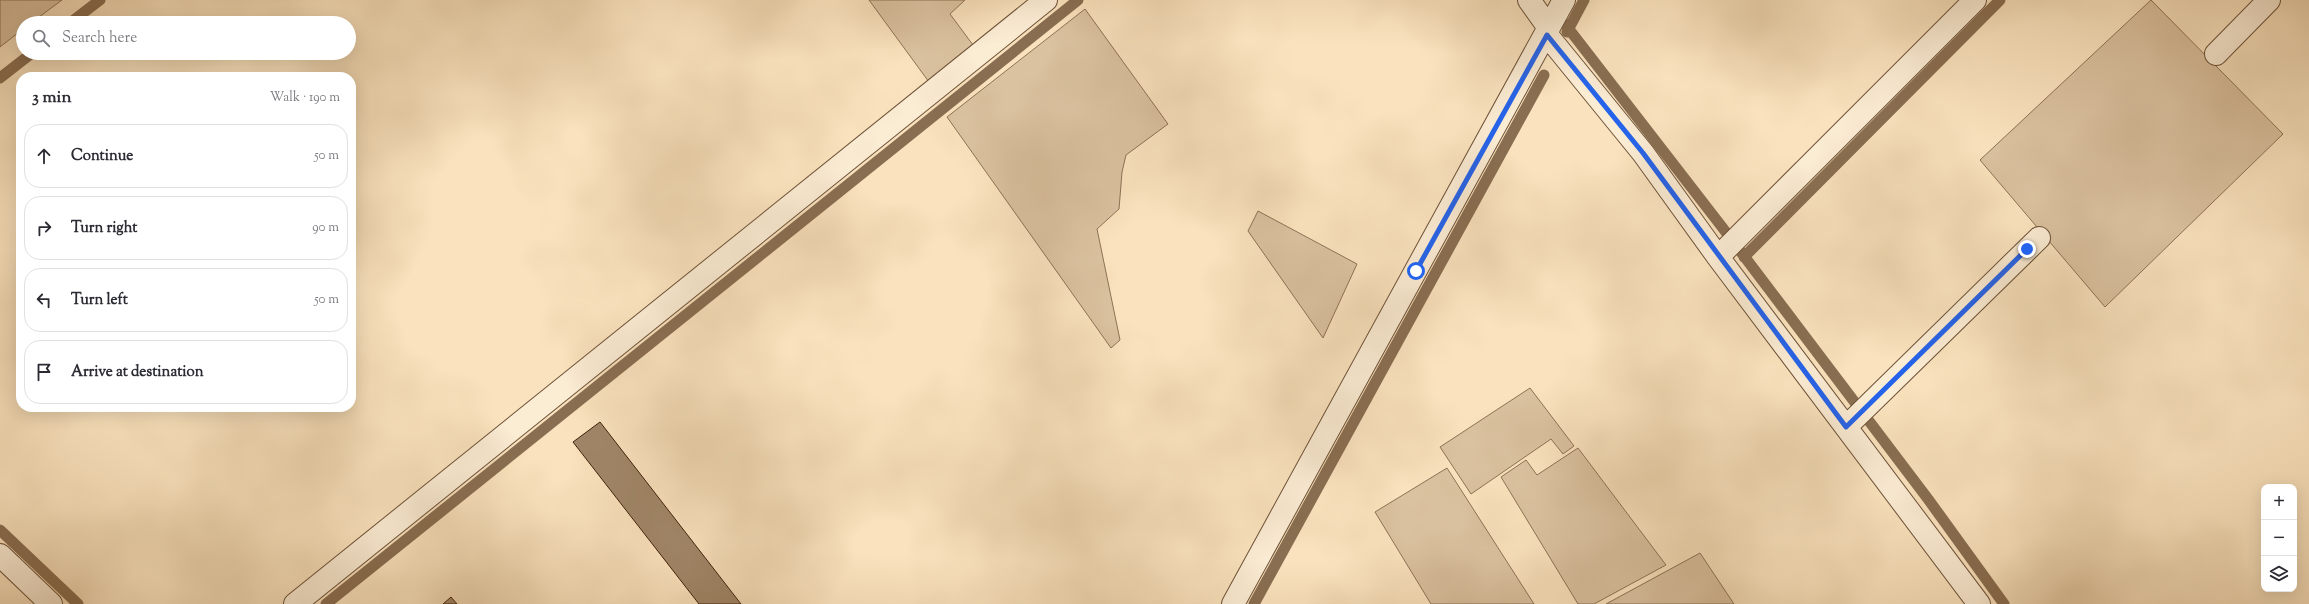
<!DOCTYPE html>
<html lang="en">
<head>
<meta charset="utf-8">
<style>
	body { margin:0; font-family:"Sorts Mill Goudy",serif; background:#f7f7f7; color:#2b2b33 }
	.controls { position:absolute; right:12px; bottom:12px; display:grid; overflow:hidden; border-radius:8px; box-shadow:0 4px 16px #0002 }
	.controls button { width:36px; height:36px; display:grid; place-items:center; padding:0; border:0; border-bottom:1px solid #e1e1e2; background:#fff; color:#2b2b33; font:20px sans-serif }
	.stop { position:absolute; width:12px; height:12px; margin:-9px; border:3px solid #2563eb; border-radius:50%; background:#fff }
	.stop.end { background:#2563eb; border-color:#fff; box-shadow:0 1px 4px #0008 }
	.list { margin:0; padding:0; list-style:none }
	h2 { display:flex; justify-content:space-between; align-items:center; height:52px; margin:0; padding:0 16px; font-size:17px }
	h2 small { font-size:13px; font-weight:400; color:#7c7c81 }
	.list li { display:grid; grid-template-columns:26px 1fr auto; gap:12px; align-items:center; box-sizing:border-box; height:64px; margin:0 8px 8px; padding:0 8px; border:1px solid #e1e1e2; border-radius:16px }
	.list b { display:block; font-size:15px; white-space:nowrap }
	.list em { font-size:13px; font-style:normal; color:#7c7c81 }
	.icon { flex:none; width:22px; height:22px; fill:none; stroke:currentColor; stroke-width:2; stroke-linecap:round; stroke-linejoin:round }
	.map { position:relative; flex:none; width:2309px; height:604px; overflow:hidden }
	.search { position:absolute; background:#fff; box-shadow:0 4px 16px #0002; left:16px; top:16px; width:340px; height:44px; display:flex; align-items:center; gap:10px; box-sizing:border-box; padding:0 14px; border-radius:22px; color:#7c7c81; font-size:15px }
	.panel { position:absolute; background:#fff; box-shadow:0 4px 16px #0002; left:16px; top:72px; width:340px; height:340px; border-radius:16px }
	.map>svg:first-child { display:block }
	.green { fill:#dac19f; stroke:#8d7255 }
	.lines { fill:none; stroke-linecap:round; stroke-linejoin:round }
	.stream { stroke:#896e51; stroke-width:11 }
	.building { fill:#a08668; stroke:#40220b }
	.minor-casing { stroke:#6e5238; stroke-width:24 }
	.minor { stroke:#fbecd4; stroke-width:22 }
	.route { stroke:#2563eb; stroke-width:5 }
</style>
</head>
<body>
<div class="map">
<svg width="2309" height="604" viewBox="0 0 2309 604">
	<rect width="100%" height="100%" fill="#f9e2bd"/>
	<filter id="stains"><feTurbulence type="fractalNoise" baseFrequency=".005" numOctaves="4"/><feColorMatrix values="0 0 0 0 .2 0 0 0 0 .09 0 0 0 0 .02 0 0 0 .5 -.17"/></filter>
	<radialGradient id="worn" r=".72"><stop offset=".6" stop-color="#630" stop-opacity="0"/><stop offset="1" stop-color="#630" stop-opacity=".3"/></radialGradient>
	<path class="green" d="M0 0H62L31 23H23V29L0 47Z
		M869 0H965L950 14 973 45 929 82Z
		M2151 0 2283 134 2105 307 1980 160Z
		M1085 9 1168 124 1126 155 1122 172 1119 209 1097 229 1120 340 1111 348 947 117Z
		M1258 211 1357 264 1323 338 1248 231Z
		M1530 388 1574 446 1563 454 1551 439 1471 494 1440 447Z
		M1578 448 1666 565 1594 604H1578L1501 477 1526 460 1537 475Z
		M1447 468 1534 604H1431L1375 512Z
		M1700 553 1734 604H1606Z"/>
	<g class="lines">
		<path class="stream" d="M70 23 100 0
			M1565 24 1722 227 1928 499 2004 604
			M1567 32 1584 0
			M0 78 32 53
			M1744 257 2000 0
			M0 530 78 604
			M326 604 1078 0
			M1254 604 1544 75"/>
	</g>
	<path class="building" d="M600 422 741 604H699L573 442Z
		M451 597 457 604H443Z"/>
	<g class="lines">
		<defs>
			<path id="minor" d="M1529 0 1549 28
				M1547 35 1643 153 1718 257 1979 604
				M2216 54 2269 0
				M1718 257 1975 0
				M1846 427 2039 238
				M0 555 51 604
				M295 604 1046 0
				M1233 604 1564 0"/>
		</defs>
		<use href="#minor" class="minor-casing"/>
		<use href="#minor" class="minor"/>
	</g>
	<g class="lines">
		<path class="route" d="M1416 271 1547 35 1643 153 1846 427 2027 249"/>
	</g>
	<rect width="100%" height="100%" filter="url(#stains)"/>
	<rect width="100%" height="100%" fill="url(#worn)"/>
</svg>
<div class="controls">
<button>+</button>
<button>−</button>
<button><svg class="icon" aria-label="layers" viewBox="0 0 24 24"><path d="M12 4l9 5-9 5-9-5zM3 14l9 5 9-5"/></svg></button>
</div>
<div class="stop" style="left:1416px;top:271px"></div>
<div class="stop end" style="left:2027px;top:249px"></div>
<div class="search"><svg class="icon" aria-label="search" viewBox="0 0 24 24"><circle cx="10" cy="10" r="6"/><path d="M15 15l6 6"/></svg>Search here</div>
<section class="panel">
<h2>3 min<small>Walk · 190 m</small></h2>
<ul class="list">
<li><svg class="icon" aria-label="ahead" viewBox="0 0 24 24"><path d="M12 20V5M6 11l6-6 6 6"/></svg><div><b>Continue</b></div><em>50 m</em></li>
<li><svg class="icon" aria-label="right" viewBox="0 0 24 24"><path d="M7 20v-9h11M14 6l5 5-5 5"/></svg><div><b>Turn right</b></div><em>90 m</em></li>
<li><svg class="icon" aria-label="left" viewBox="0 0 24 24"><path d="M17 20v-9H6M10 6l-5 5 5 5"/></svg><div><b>Turn left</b></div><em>50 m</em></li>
<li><svg class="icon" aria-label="arrive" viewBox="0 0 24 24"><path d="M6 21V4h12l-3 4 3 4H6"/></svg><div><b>Arrive at destination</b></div></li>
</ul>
</section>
</div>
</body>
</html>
